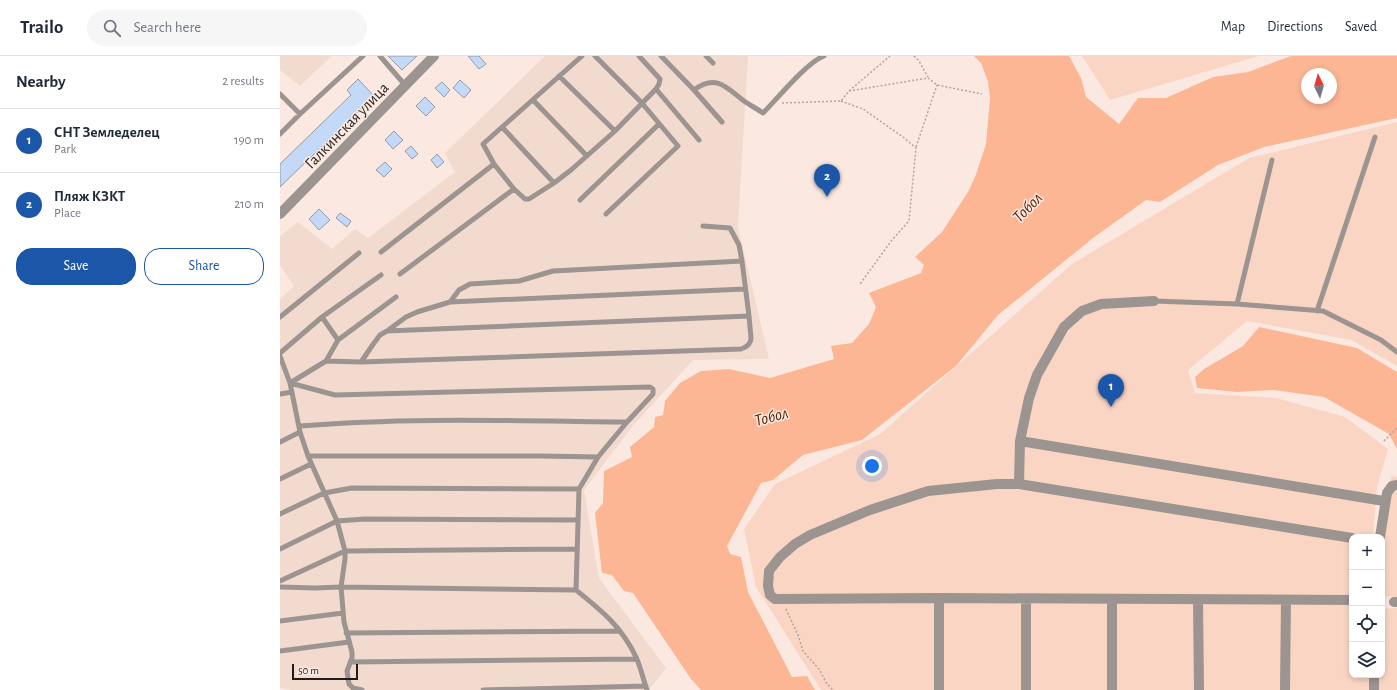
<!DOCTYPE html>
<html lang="en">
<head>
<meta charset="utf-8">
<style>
	body { margin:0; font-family:"Alegreya Sans",sans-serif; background:#f6f6f7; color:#1f2937 }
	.controls { position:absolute; right:12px; bottom:12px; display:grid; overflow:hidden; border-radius:8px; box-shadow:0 2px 6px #0003 }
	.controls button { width:36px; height:36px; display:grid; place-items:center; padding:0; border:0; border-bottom:1px solid #e0e1e3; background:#fff; color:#1f2937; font:20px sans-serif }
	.compass { position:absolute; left:1021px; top:12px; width:36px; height:36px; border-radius:50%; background:#fff; box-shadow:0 2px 6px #0003; rotate:355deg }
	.scale { position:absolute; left:12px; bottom:10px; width:66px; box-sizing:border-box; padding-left:4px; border:2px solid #221c19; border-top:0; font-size:11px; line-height:14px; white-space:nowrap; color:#221c19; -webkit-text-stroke:3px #fbe9e1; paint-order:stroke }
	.you { position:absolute; left:592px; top:410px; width:14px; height:14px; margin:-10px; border:3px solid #fff; border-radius:50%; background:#1a73e8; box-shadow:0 0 0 6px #1a73e833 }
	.badge { display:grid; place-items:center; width:26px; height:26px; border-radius:50%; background:#1b56a8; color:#fff; font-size:13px; font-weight:700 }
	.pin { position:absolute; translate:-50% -33px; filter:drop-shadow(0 1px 2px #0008) }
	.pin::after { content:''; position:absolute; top:21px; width:14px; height:12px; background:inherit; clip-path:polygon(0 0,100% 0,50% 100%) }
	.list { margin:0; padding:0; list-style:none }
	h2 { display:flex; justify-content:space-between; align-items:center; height:52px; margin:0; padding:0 16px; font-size:17px }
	h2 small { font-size:13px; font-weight:400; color:#747a83 }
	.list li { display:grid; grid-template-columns:26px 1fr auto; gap:12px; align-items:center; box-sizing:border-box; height:64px; padding:0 16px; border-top:1px solid #e0e1e3 }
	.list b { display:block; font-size:15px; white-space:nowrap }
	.list p { margin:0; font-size:13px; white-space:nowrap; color:#747a83 }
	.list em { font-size:13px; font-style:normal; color:#747a83 }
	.actions { display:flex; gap:8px; padding:12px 16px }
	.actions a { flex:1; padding:9px 0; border:1px solid #1b56a8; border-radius:16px; text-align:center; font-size:14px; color:#1b56a8 }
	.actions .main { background:#1b56a8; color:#fff }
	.icon { flex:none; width:22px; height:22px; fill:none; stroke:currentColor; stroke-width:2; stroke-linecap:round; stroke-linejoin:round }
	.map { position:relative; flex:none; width:1117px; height:634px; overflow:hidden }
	header { display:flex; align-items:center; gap:24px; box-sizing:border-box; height:56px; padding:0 20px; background:#fff; border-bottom:1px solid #e0e1e3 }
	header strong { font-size:19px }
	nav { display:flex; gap:22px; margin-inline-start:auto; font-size:14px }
	.search { width:280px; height:36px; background:#f6f6f7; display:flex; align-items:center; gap:10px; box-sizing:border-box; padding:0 14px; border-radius:22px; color:#747a83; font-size:15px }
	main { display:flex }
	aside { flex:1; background:#fff }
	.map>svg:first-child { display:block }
	.built { fill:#f2dace }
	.green { fill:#fad5c4 }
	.water { fill:#fdb693; fill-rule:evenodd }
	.building { fill:#c4d9f7; stroke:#929ba8 }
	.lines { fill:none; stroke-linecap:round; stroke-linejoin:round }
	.path { stroke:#b2a49e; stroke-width:1.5; stroke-dasharray:2 2; stroke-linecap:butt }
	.service { stroke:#9b9490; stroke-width:5 }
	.minor { stroke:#9b9490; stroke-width:10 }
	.labels { text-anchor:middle; stroke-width:3; stroke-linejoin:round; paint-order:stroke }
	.street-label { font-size:16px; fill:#221c19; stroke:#fbe9e1 }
	.water-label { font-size:17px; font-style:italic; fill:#551f00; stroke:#fbe9e1 }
</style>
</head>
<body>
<header>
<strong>Trailo</strong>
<div class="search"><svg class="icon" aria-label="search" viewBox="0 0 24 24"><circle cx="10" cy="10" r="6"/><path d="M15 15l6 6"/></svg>Search here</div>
<nav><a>Map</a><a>Directions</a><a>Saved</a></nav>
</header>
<main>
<aside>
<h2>Nearby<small>2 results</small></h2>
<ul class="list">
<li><span class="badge">1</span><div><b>СНТ Земледелец</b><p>Park</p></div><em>190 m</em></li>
<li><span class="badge">2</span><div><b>Пляж КЗКТ</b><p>Place</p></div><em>210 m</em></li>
</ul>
<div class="actions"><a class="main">Save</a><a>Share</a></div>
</aside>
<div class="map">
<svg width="1117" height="634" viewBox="0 0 1117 634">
	<rect width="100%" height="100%" fill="#fbe9e1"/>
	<path class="built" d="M0 0H52L20 30 0 14Z
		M265 0H468L458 171 489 303 413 304 352 371 304 434 319 522 386 612 369 634H13L0 632V243L14 230 0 209V180L18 166 52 193 75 173 88 182 175 116 165 97Z"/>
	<path class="green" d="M802 0H979L830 44Z
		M1117 66V310L1071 284 967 265 908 314 915 337 996 342 1065 361 1108 393 1097 431 1093 481H1072V619H1102V553L1117 552V634H541L476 531 464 473 495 428 600 378 792 208 969 102Z
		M1111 420 1117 421V541L1102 540V511Z"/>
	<path class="water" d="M694 0H789L801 22 806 41 839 68 858 42H886L933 21 968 16 1011 0H1117V62L984 91 938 109 880 146 866 144 813 182 718 259 676 310 582 384 523 399 493 424 481 427 447 490 450 498 461 501 468 536 512 621 527 620 535 634H421L411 623 353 537 344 535 332 519 322 517 315 457 323 447 324 415 352 401 350 391 374 371 375 361 383 359 385 345 400 327 421 315 449 313 490 322 554 303 551 290 572 287 589 268 596 251 589 237 641 217 644 209 635 201 662 176 688 136 695 121 706 88 710 42 708 26 701 7ZM1027 18H1051V42H1027Z
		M979 271 1077 292 1117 316V393L1109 378 1044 341 994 334 957 336 917 332 915 321 924 313 963 290Z"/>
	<path class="building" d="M108 0H137L122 14Z
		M188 0H199L206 8 199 13Z
		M78 23 94 40 0 131V108L71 39 67 34Z
		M180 24 191 34 184 42 173 32Z
		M162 26 170 34 164 41 155 32Z
		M145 41 155 51 146 60 136 50Z
		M114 75 123 84 113 93 105 84Z
		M131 90 138 98 132 103 125 95Z
		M157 98 164 106 157 112 151 104Z
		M105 106 112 113 104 121 96 114Z
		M39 153 50 164 39 174 29 163Z
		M60 157 71 165 67 171 56 162Z"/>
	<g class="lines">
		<path class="path" d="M634 0 639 5 648 21
			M569 35 648 22 657 29 702 38
			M561 45 583 53 623 81 636 92 629 165 612 184 580 228
			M502 47 561 45 569 35 610 0
			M636 91 657 29
			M1104 385 1117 372
			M506 553 518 579 523 595 539 613 547 628 553 634"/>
		<path class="service" d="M100 0 125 29
			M315 0 361 46 398 90 326 158
			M381 0 414 34 442 66
			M426 0 433 7
			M279 20 335 75
			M376 33 419 84
			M414 34C436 17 447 32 464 45 470 49 477 53 483 57 498 42 526 7 544 0
			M0 38 20 58
			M253 44 307 100
			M222 71 274 127
			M0 78 20 58 83 0
			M234 133 245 143H249L274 127 291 114 335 75 376 33 379 28 380 23 359 0
			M300 144 379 68
			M101 196 214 108 203 88 302 0
			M120 218 234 133 214 108
			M116 241 58 284 46 305 10 327 55 339 370 331 373 333V338L347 366 318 401 299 433 296 534C322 555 341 570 356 601 361 612 363 623 367 634
			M874 245 957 248 1043 255 1101 284 1117 296
			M170 246 465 233
			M957 248 992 104
			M1037 255 1095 81
			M0 261 79 197
			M42 261 58 284
			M107 275 469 260
			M0 297 42 261 101 219
			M0 300 10 327 20 376 28 400 57 465 65 495V503L61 531 64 566 72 596V602L67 615 69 628 73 632 82 634
			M46 305 81 306 461 293C467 291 471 288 471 282L469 260 462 205 459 189 450 172 423 170
			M81 306 94 287 100 279 107 275 126 261 137 256 170 246 179 234 190 228 239 225 273 215 462 205
			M0 338 12 336
			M20 370C129 361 238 365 347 366
			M0 386 20 376
			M28 400H261L318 401
			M0 423 31 408
			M0 458 44 437 72 432 299 433
			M0 493 57 465 85 463 298 464
			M0 525 65 495 297 493
			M0 531 35 532 61 531 296 534
			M0 565 63 557
			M66 577 340 575
			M0 595 69 586
			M70 606 356 603
			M203 634 366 630"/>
		<path class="minor" d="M0 158 154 0
			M740 385 1104 445
			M739 428 740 385 749 342 757 319 784 271 802 255 821 248 874 245
			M1100 481 1107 437 1112 430 1117 429
			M1072 482 739 428H717L648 435 590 454 530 479 515 488 500 501 489 515 488 530 490 539 495 543 659 542 1072 544
			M832 543V634
			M918 543 919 634
			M1114 546H1117
			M1094 619V634
			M659 634V542
			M746 634V543
			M1005 634 1006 544"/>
	</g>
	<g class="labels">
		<g class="street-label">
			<text transform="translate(66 69) rotate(-46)" y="6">Галкинская улица</text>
		</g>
		<g class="water-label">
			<text transform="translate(747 151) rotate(-46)" y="6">Тобол</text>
			<text transform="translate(491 360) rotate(-15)" y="6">Тобол</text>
		</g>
	</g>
</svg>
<div class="controls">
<button>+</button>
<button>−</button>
<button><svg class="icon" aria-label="locate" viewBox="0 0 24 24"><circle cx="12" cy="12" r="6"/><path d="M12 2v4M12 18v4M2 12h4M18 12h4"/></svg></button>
<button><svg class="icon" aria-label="layers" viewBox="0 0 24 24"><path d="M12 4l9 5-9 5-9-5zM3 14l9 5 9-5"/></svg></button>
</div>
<svg class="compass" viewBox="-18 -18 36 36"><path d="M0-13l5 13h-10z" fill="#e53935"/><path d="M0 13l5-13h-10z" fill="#747a83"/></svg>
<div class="scale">50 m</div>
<div class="you"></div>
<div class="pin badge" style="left:831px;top:351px">1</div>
<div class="pin badge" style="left:547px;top:141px">2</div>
</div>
</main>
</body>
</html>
